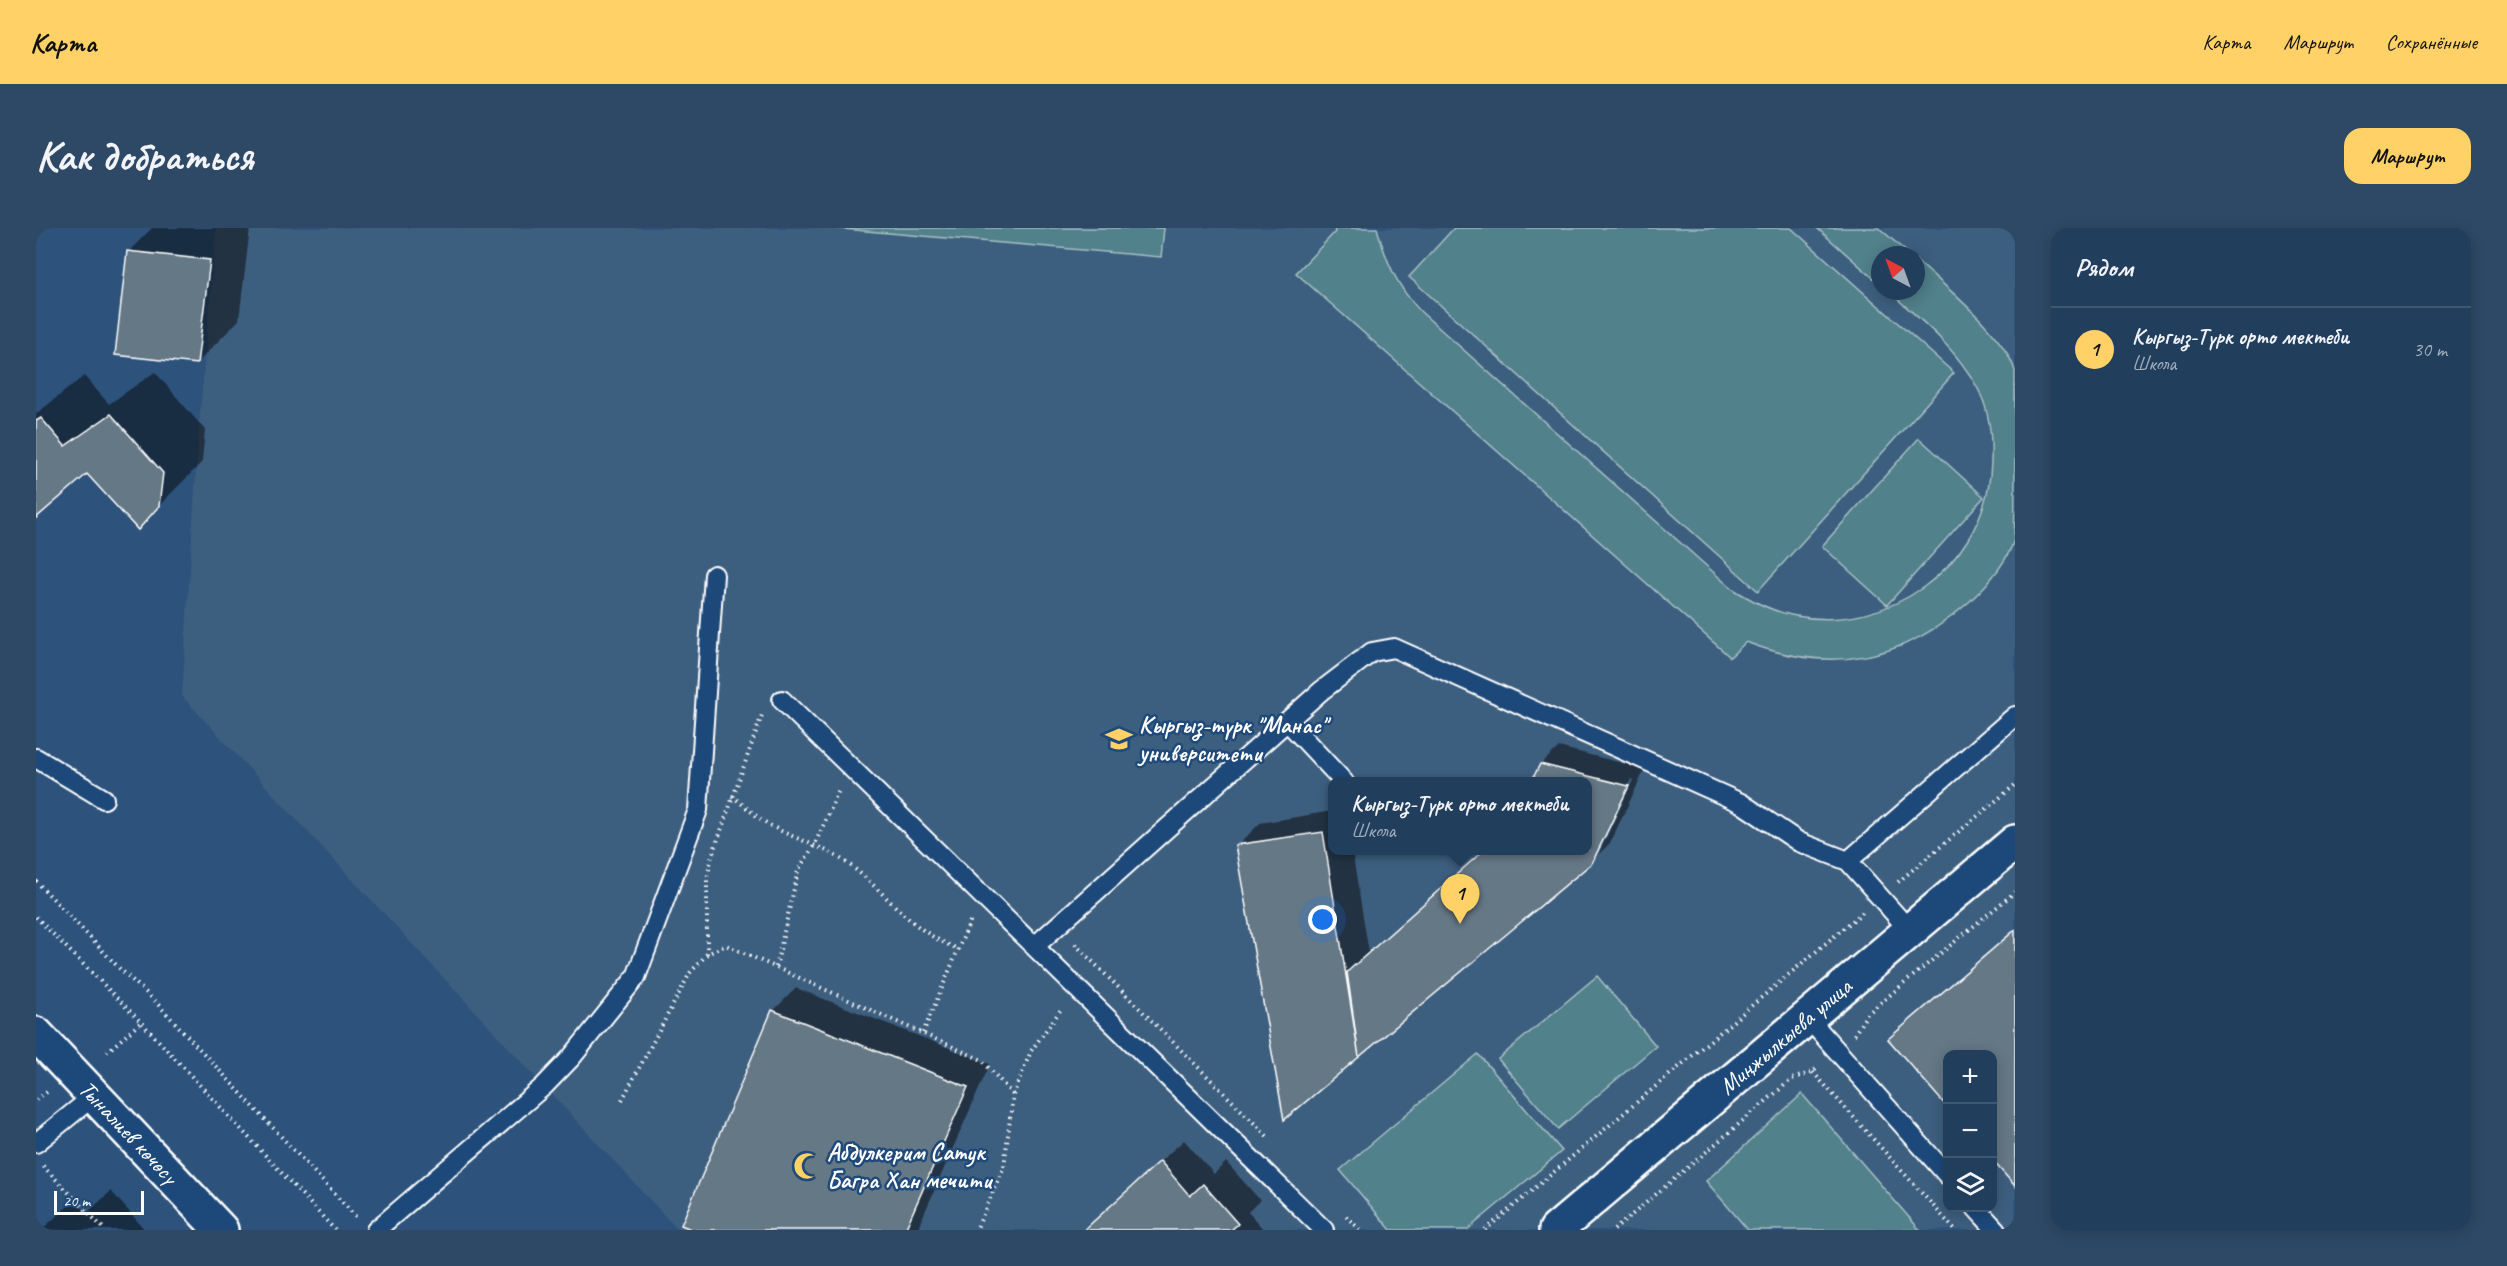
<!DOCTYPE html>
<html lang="ru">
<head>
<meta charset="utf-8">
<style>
	body { margin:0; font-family:Caveat,sans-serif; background:#2e4966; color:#f1f3f6 }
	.controls { position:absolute; right:18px; bottom:18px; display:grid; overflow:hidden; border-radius:12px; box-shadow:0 3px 15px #0003 }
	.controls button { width:54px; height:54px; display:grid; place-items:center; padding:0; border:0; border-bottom:2px solid #3f5772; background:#223e5d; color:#f1f3f6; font:30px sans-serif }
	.compass { position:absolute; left:1835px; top:18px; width:54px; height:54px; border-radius:50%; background:#223e5d; box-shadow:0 3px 15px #0003; rotate:319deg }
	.scale { position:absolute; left:18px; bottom:15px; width:90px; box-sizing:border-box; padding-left:6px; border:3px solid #fff; border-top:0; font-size:16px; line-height:21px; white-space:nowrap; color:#fff; -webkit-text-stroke:4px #1f4a7a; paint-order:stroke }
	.you { position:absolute; left:1287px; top:692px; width:21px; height:21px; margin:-15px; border:4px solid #fff; border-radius:50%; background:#1a73e8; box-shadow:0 0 0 9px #1a73e833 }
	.badge { display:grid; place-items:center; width:39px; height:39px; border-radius:50%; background:#ffd166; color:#111; font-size:20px; font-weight:700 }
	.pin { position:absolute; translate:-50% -50px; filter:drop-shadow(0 2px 3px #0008) }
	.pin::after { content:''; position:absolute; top:32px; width:21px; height:18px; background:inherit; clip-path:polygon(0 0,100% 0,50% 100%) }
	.popup { position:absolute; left:1292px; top:549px; width:264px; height:78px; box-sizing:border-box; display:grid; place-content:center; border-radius:12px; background:#223e5d; filter:drop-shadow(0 2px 4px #0005); font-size:20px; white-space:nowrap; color:#a2aebc }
	.popup b { font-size:22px; color:#f1f3f6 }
	.popup::after { content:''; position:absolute; left:50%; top:100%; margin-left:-12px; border:12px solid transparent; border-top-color:#223e5d }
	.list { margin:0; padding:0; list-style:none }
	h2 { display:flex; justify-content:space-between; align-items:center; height:78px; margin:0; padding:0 24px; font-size:26px }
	h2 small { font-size:20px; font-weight:400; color:#a2aebc }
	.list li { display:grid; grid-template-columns:39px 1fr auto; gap:18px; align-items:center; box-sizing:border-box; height:84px; padding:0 24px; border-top:2px solid #3f5772 }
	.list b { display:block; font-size:22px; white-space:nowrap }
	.list p { margin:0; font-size:20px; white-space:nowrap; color:#a2aebc }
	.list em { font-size:20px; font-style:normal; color:#a2aebc }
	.icon { flex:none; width:33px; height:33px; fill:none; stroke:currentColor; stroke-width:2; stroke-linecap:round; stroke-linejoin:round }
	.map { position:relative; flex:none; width:1979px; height:1002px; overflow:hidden; border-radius:18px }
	header { display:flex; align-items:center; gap:36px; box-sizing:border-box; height:84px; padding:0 30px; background:#ffd166; color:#111 }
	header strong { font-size:28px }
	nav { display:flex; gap:33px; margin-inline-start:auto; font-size:21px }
	.intro { display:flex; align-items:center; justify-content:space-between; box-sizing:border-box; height:144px; padding:0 36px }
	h1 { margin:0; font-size:42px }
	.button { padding:15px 27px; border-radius:18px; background:#ffd166; color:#111; font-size:21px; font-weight:700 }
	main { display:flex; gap:36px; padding:0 36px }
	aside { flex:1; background:#223e5d; border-radius:18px; box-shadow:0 3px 15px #0003 }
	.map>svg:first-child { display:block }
	.built { fill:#3e5e7f; fill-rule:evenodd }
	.green { fill:#51818b; stroke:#a8c0c5; stroke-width:1.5 }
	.shadow { fill:#0007 }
	.building { fill:#657886; stroke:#fff; stroke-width:1.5 }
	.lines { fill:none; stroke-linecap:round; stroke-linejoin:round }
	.lane-casing { stroke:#fff; stroke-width:22 }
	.street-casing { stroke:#fff; stroke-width:38 }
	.secondary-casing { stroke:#fff; stroke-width:38 }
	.path { stroke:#fff; stroke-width:4; stroke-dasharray:1.5 4.5; stroke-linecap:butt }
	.lane { stroke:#1f4a7a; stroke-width:18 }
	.street { stroke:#1f4a7a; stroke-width:33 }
	.secondary { stroke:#1f4a7a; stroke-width:33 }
	.labels { text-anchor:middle; stroke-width:5; stroke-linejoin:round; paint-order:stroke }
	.poi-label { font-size:24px; font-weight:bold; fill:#fff; stroke:#1f4a7a; text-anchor:start }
	.street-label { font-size:24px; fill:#fff; stroke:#1f4a7a }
</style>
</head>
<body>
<header>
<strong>Карта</strong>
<nav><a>Карта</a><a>Маршрут</a><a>Сохранённые</a></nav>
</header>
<div class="intro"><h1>Как добраться</h1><a class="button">Маршрут</a></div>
<main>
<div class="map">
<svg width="1979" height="1002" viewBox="0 0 1979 1002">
	<rect width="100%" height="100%" fill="#2d537c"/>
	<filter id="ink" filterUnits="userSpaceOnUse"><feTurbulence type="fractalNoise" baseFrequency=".0167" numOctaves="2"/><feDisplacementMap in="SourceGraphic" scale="12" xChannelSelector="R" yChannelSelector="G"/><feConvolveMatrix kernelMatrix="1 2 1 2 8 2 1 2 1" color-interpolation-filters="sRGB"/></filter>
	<g filter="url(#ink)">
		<path class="built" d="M180 0H1979V1002H642L146 468 163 198ZM1844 27H1880V63H1844ZM1296 554H1552V622H1296ZM1912 826H1956V980H1912Z"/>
		<path class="green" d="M796 0H1128L1125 29Z
			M1298 0H1341C1350 33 1361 59 1385 84L1694 359C1714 372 1736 384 1760 388 1852 405 1943 341 1954 248 1957 218 1956 186 1941 159 1920 120 1885 92 1852 63H1880V32C1907 56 1970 108 1979 143 1979 160 1979 197 1979 216 1979 236 1979 296 1978 312 1971 334 1950 358 1933 374 1867 434 1793 446 1710 414L1694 429 1260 45 1299 4Z
			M1418 0H1755L1918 145 1722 363 1373 49Z
			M1781 0H1843L1874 27H1844V56Z
			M1883 210 1948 269 1851 377 1786 318Z
			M1561 748 1620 818 1522 901 1462 831Z
			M1442 826 1526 923 1431 1002H1355L1304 942Z
			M1766 866 1884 1002H1712L1670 953Z"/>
		<path class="shadow" d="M116 0H214L203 92 161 135 93 23Z
			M119 144 169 202 166 234 102 299 51 244 0 288V186L48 148 73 176Z
			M1523 519 1609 541 1574 615 1562 627 1597 552 1595 551 1555 634 1249 889 1201 618 1224 595 1296 583V622H1316L1333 725 1552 622V554L1505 536Z
			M1979 703V956L1956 826H1912L1854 811Z
			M760 760 954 836 881 1002H660L737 783Z
			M1148 912 1178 946 1190 934 1224 972 1212 984 1228 1002H1047Z
			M75 963 109 1002H5L39 972 51 985Z"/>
		<path class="building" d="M91 23 174 32 161 136 79 127Z
			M75 186 127 245 123 278 102 302 51 246 0 290V193L5 190 29 218Z
			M1504 536 1593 558 1556 635 1323 829 1311 744 1448 622H1552V554H1495Z
			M1287 604 1323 829 1248 892 1199 617Z
			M1979 702V958L1956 932V826H1912V880L1852 811Z
			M736 782 932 859 869 1002H657L645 997Z
			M1124 933 1154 968 1167 956 1202 996 1195 1002H1048Z"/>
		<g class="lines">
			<defs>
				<path id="lane" d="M746 472 1288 1002
					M1251 493 1308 554
					M0 530 68 571
					M1812 633 1979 488
					M1000 717 1285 463 1336 424 1358 420 1705 575 1763 614 1812 633 1874 703
					M1771 789 1912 948
					M0 915 59 867
					M1940 980 1960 1002
					M340 1002 508 858 535 830 600 749 662 582 678 347"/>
				<g id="street">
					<path id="s1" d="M1520 1002 1979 614"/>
				</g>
				<g id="secondary">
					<path id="s2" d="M0 806 185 1002"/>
				</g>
			</defs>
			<use href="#lane" class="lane-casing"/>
			<use href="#street" class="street-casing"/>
			<use href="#secondary" class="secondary-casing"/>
			<path class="path" d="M696 568C708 577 719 588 732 596 757 611 786 617 811 635 850 663 874 704 923 721
				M0 653 84 741 117 771 321 990
				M1862 654 1979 557
				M0 689 105 794 299 1002
				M1039 716 1231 908
				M671 726V652L675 631 726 487
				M740 739 762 643 779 616 803 562
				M887 805 935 691
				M1818 807 1831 786 1979 664
				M71 824 105 794
				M1777 844 1919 1002
				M977 867 995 823 1026 780
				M0 872 11 864
				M586 872 654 745 671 726 690 717 946 832 977 867 968 939 940 1002
				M7 938 69 1002
				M1310 988 1324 1002
				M1449 1002 1827 684
				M1578 1002 1756 851 1777 844 1783 838"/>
			<use href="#lane" class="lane"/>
			<use href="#street" class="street"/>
			<use href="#secondary" class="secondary"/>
		</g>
	</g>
	<defs>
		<symbol id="university-bare" viewBox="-9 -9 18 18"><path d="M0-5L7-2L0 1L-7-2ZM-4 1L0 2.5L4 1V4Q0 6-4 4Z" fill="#ffd166" stroke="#1f4a7a" stroke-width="2.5" paint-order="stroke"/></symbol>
		<symbol id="mosque-bare" viewBox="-9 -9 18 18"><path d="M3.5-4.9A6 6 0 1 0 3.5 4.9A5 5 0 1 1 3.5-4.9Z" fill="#ffd166" stroke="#1f4a7a" stroke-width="2.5" paint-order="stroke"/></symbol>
	</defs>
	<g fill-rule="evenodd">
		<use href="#university-bare" x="1064" y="492" width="38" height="38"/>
		<use href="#mosque-bare" x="752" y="919" width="38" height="38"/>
	</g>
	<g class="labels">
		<g class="poi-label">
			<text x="1103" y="505">Кыргыз-түрк "Манас"<tspan x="1103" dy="28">университети</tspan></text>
			<text x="791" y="932">Абдулкерим Сатук<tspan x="791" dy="28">Багра Хан мечити</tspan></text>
		</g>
		<g class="street-label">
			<text dy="8" stroke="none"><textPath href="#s1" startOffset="300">Миңжылкыева улица</textPath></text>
			<text dy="8" stroke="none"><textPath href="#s2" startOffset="135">Тыналиев көчөсү</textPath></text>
		</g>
	</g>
</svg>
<div class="controls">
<button>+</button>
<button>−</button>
<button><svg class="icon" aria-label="layers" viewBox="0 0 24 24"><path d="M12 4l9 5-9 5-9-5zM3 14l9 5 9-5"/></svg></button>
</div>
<svg class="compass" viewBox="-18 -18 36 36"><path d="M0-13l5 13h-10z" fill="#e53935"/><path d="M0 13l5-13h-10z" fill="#a2aebc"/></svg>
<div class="scale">20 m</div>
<div class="you"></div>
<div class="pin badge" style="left:1424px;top:696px">1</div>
<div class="popup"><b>Кыргыз-Түрк орто мектеби</b>Школа</div>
</div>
<aside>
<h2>Рядом<small></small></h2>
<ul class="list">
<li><span class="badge">1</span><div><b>Кыргыз-Түрк орто мектеби</b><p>Школа</p></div><em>30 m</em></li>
</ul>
</aside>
</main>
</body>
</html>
